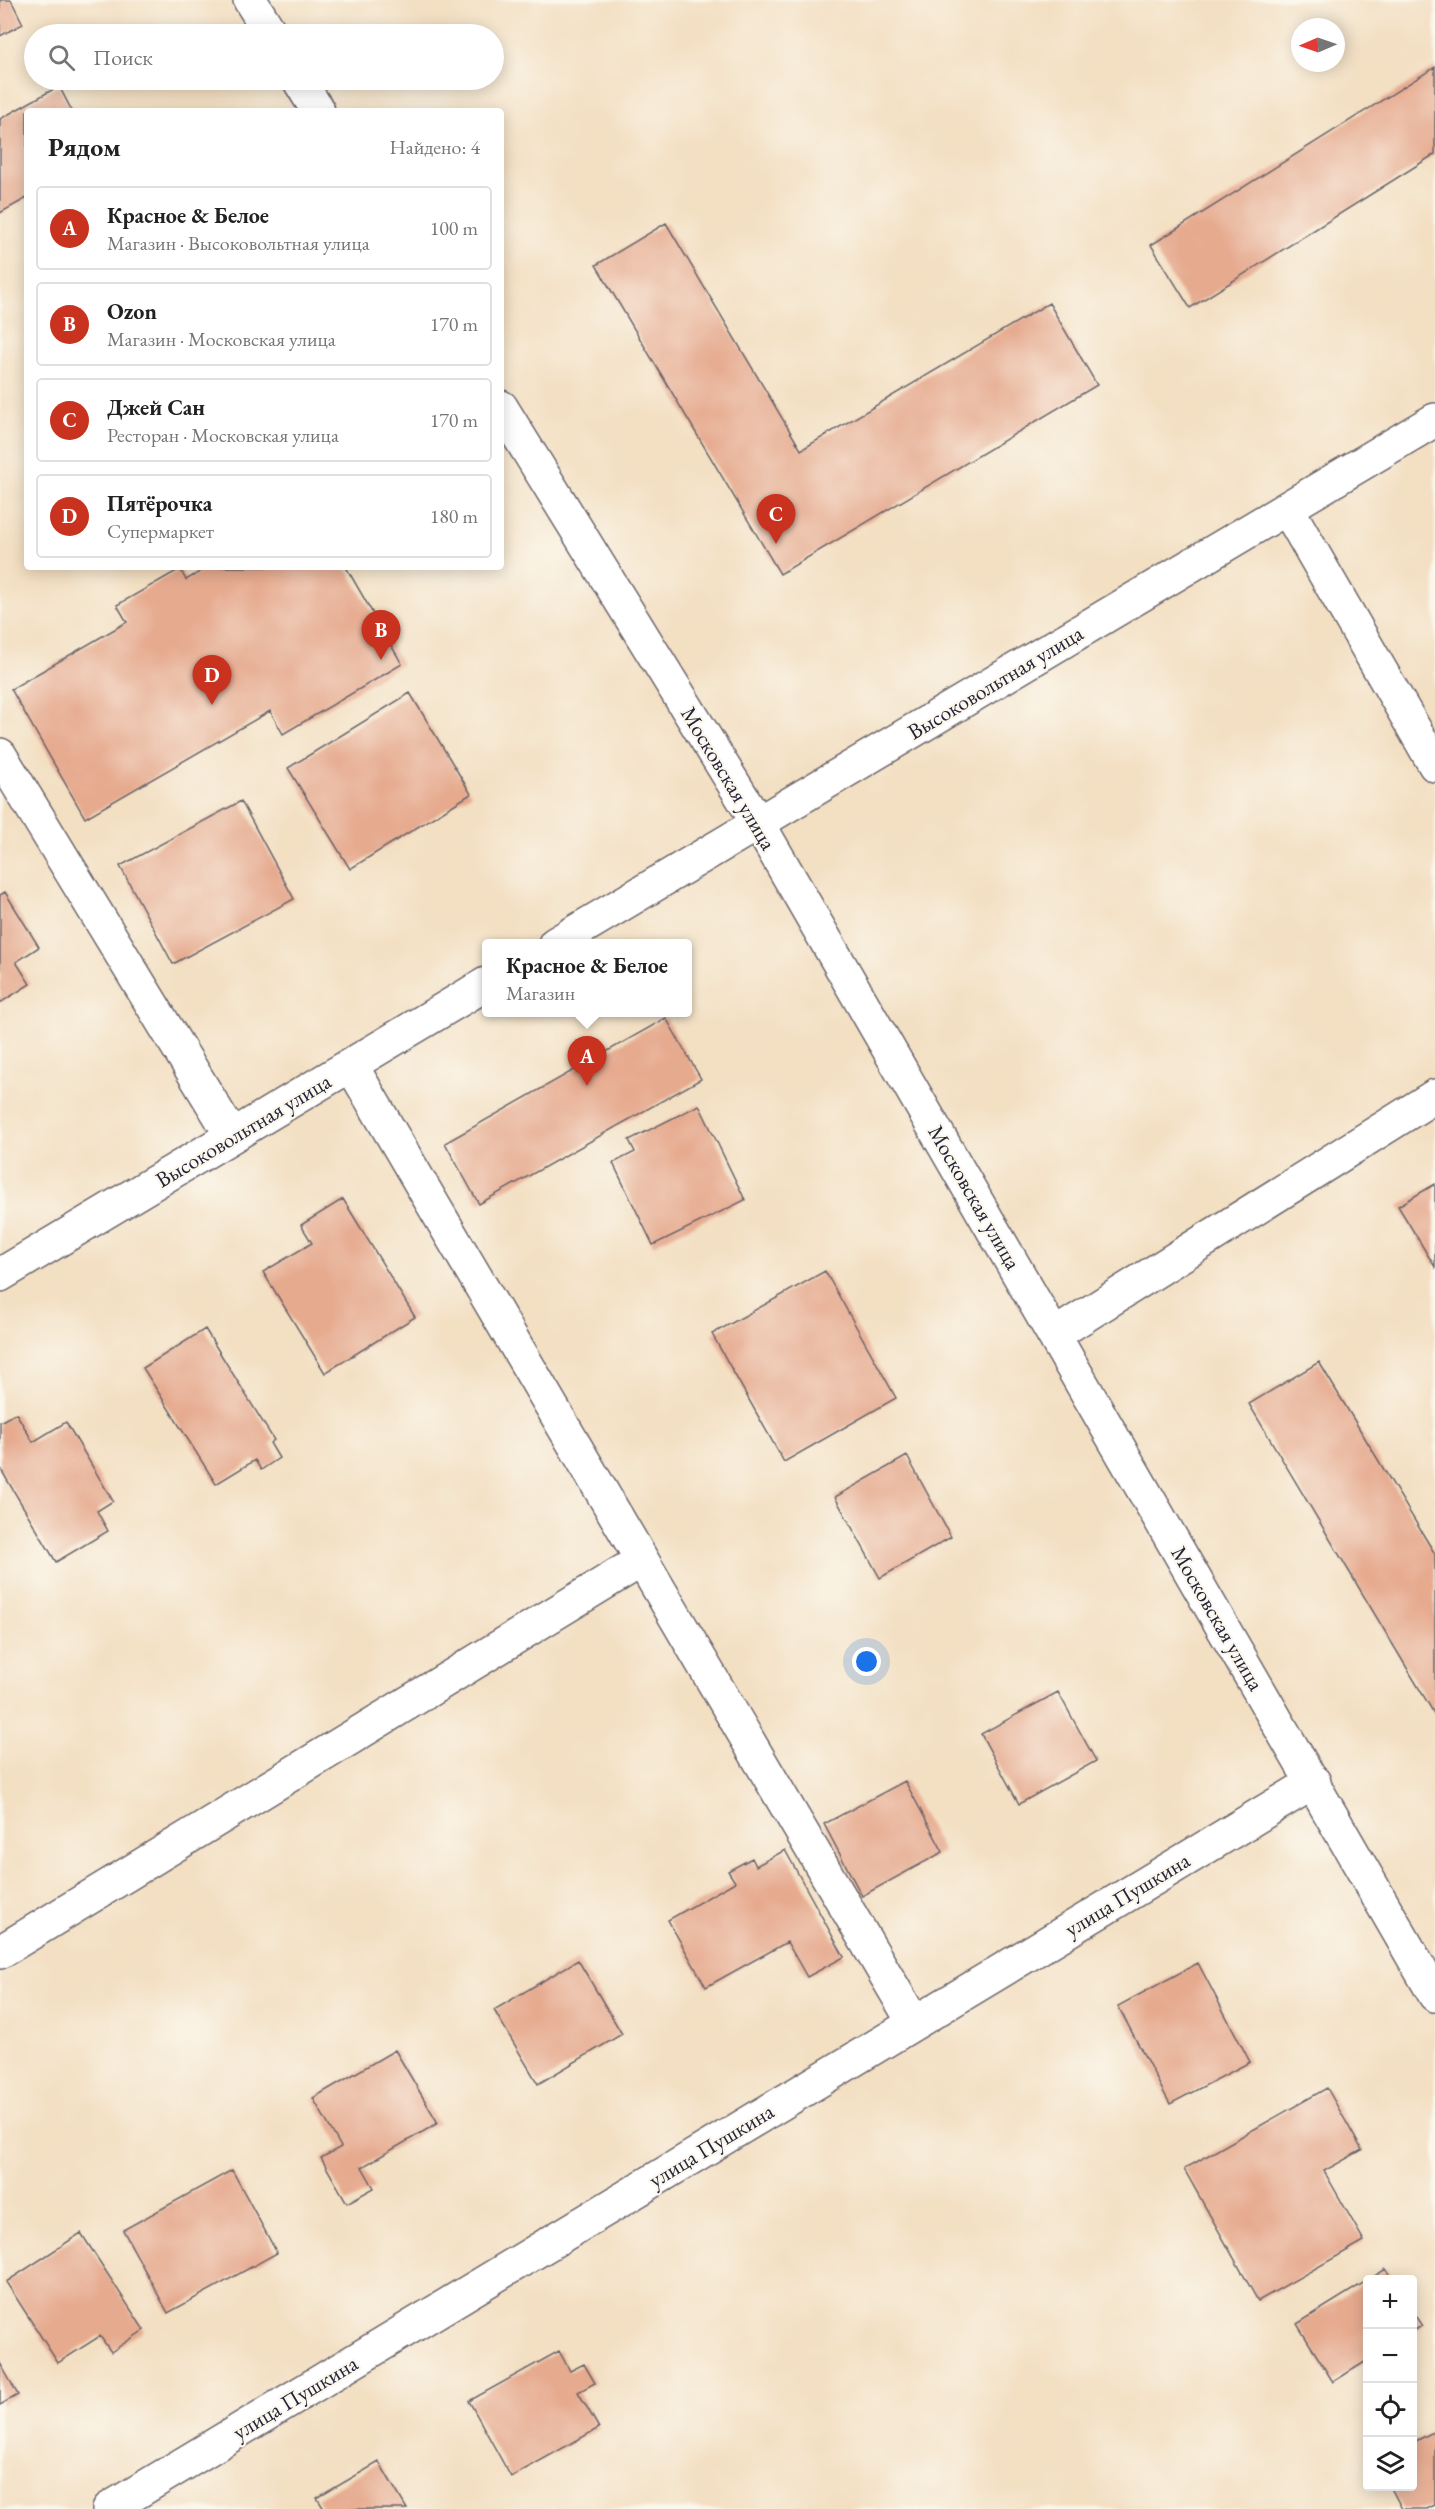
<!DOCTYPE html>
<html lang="ru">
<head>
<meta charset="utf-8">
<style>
	body { margin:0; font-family:"EB Garamond",serif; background:#f2f2f2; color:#222 }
	.controls { position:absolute; right:18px; bottom:18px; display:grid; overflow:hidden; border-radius:6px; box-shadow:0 3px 15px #0003 }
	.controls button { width:54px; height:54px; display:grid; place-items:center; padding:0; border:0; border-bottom:2px solid #e0e0e0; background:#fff; color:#222; font:30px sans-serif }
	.compass { position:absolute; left:1291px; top:18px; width:54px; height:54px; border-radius:50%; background:#fff; box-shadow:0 3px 15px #0003; rotate:268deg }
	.you { position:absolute; left:867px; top:1662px; width:21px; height:21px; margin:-15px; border:4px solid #fff; border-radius:50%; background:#1a73e8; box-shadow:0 0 0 9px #1a73e833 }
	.badge { display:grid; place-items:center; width:39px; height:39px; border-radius:50%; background:#c8321e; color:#fff; font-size:20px; font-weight:700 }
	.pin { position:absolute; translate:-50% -50px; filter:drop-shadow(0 2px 3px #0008) }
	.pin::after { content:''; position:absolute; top:32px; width:21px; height:18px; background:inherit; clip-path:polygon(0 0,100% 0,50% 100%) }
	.popup { position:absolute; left:482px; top:939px; width:210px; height:78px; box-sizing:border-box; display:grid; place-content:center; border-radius:6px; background:#fff; filter:drop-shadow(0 2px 4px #0005); font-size:20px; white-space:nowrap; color:#767676 }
	.popup b { font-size:22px; color:#222 }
	.popup::after { content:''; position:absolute; left:50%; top:100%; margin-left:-12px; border:12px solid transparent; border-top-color:#fff }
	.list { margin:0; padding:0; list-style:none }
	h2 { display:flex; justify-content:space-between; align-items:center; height:78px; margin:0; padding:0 24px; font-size:26px }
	h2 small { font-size:20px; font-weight:400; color:#767676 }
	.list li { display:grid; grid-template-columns:39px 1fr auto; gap:18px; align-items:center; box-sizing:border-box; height:84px; margin:0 12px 12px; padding:0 12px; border:2px solid #e0e0e0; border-radius:6px }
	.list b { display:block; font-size:22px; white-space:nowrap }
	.list p { margin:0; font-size:20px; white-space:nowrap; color:#767676 }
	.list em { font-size:20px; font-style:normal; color:#767676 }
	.icon { flex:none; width:33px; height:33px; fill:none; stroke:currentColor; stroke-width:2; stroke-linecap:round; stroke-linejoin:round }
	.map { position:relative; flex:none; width:1435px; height:2509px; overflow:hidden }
	.search { position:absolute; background:#fff; box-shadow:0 3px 15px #0003; left:24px; top:24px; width:480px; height:66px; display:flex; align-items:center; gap:15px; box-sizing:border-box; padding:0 21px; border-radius:33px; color:#767676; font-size:22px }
	.panel { position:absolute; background:#fff; box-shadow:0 3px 15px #0003; left:24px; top:108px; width:480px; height:462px; border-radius:6px }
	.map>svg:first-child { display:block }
	.building { fill:#e6aa8f }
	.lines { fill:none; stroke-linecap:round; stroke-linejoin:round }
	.minor-casing { stroke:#6b646a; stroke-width:36 }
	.minor { stroke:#fff; stroke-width:33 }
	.labels { text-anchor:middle; stroke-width:4.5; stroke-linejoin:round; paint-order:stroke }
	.street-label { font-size:22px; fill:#22223b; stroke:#fbf7ec }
</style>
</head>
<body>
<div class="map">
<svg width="1435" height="2509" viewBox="0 0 1435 2509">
	<rect width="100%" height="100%" fill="#fbf7ec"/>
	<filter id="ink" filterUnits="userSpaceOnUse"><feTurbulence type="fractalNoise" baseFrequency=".0167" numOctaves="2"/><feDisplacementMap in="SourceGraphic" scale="12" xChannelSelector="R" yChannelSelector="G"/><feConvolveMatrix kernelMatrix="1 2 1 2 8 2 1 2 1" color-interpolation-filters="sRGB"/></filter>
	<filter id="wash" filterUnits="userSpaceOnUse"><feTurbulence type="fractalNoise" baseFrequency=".008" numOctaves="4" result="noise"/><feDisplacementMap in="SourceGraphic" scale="24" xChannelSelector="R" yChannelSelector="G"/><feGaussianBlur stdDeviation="1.35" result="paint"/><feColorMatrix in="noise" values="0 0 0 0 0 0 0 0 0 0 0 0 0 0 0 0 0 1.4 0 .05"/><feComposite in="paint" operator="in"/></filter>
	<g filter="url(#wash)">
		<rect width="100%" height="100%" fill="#f3dfc2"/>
		<g id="blocks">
			<path class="building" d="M0 0H11L23 24 0 36Z
				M1435 67V154L1190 308 1151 245Z
				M59 86 72 111H27V198L0 213V119Z
				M666 223 801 450 1049 303 1097 385 780 574 596 265Z
				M208 567H346L402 664 283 734 270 711 85 818 11 689 127 622 117 605 180 569 186 580Z
				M410 693 471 794 350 869 288 768Z
				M241 801 294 899 173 964 120 866Z
				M5 892 39 947 16 962 30 984 0 1003V895Z
				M666 1018 701 1079 479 1204 445 1143Z
				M699 1105 745 1200 653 1245 613 1163 635 1152 629 1140Z
				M1435 1184V1267L1398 1206Z
				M343 1199 415 1317 325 1373 263 1272 312 1243 301 1225Z
				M825 1271 896 1398 784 1462 712 1334Z
				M205 1329 274 1440 270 1443 279 1458 261 1470 255 1460 216 1484 143 1368Z
				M1319 1362 1435 1554V1715L1249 1404Z
				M16 1413 33 1442 66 1422 113 1501 97 1511 108 1531 56 1562 0 1468V1422Z
				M907 1456 951 1537 880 1578 835 1497Z
				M1058 1692 1096 1761 1019 1804 981 1734Z
				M905 1781 943 1852 862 1896 824 1824Z
				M785 1850 844 1957 807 1977 787 1942 706 1987 668 1920 735 1882 728 1871 752 1858 756 1866Z
				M578 1960 622 2034 538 2084 494 2010Z
				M1198 1963 1250 2062 1170 2104 1118 2006Z
				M395 2050 438 2123 362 2167 374 2188 347 2203 321 2158 341 2147 313 2098Z
				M1327 2088 1362 2150 1324 2171 1364 2241 1258 2301 1184 2169Z
				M232 2170 277 2253 168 2313 123 2230Z
				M81 2233 144 2330 111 2352 100 2336 58 2363 6 2282Z
				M1386 2269 1393 2280H1368Z
				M1368 2280V2360L1333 2382 1297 2324Z
				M1412 2311 1422 2326 1412 2332Z
				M559 2351 570 2371 584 2364 595 2383 578 2392 599 2428 511 2477 469 2401Z
				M0 2363 18 2395 0 2405Z
				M1435 2431V2505L1427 2509H1402L1390 2486H1412V2443Z
				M379 2462 407 2509H324L317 2498Z"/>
		</g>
	</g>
	<g filter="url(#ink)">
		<use href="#blocks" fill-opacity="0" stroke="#6b646a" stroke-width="1.5"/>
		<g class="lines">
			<defs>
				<path id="minor" d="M250 0 271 34
					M299 80 318 111
					M501 407 758 823 1435 1995
					M1287 508 1435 765
					M0 755 232 1136
					M555 944 1435 420
					M351 1065 914 2023
					M0 1275 486 984
					M1054 1335 1435 1096
					M0 1952 642 1560
					M109 2509 1314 1782"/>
			</defs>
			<use href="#minor" class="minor-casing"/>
			<use href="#minor" class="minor"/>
		</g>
	</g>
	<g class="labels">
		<g class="street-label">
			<text transform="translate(995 682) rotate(-31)" y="8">Высоковольтная улица</text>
			<text transform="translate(729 778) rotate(59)" y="8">Московская улица</text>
			<text transform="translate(243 1130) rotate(-31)" y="8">Высоковольтная улица</text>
			<text transform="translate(975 1197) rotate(60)" y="8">Московская улица</text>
			<text transform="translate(1218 1618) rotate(60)" y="8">Московская улица</text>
			<text transform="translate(1127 1894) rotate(-31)" y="8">улица Пушкина</text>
			<text transform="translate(711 2145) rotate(-31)" y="8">улица Пушкина</text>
			<text transform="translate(295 2397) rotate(-31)" y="8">улица Пушкина</text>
		</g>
	</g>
</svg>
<div class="controls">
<button>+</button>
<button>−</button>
<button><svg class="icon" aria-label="locate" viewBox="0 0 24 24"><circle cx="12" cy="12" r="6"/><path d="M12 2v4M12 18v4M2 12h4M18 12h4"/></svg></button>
<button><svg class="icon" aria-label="layers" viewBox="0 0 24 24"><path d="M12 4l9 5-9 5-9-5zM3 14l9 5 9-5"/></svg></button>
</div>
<svg class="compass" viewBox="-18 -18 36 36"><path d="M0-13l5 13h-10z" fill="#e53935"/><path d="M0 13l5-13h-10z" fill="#767676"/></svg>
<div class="you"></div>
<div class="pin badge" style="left:587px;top:1086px">A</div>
<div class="popup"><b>Красное &amp; Белое</b>Магазин</div>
<div class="pin badge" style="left:381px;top:660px">B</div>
<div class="pin badge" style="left:776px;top:544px">C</div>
<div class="pin badge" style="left:212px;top:705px">D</div>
<div class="search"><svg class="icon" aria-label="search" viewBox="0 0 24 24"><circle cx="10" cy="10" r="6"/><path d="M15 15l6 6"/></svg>Поиск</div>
<section class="panel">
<h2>Рядом<small>Найдено: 4</small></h2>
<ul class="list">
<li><span class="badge">A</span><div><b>Красное &amp; Белое</b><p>Магазин · Высоковольтная улица</p></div><em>100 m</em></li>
<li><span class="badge">B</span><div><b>Ozon</b><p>Магазин · Московская улица</p></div><em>170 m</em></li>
<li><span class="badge">C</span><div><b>Джей Сан</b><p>Ресторан · Московская улица</p></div><em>170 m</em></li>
<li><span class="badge">D</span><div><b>Пятёрочка</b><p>Супермаркет</p></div><em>180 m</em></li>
</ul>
</section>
</div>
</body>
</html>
